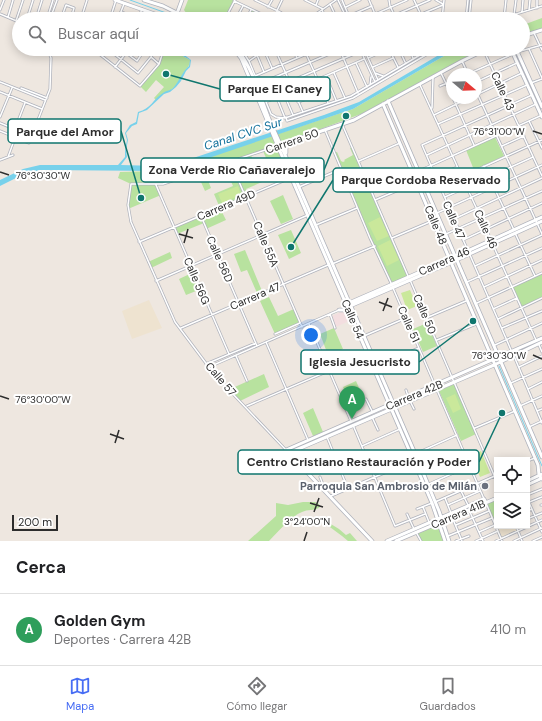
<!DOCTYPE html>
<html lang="es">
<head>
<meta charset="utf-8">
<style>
	body { margin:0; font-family:"DM Sans",sans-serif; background:#f6f6f6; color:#202124 }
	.controls { position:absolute; right:12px; bottom:12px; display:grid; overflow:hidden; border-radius:0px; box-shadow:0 2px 10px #0003 }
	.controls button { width:36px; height:36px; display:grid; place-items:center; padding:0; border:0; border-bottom:1px solid #e0e0e0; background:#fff; color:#202124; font:20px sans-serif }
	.compass { position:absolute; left:446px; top:68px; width:36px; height:36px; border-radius:50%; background:#fff; box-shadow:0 2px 10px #0003; rotate:109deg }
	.scale { position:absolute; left:12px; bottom:10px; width:46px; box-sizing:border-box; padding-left:4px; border:2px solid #2d2d2d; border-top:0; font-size:11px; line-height:14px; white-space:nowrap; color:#2d2d2d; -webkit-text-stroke:3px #fff; paint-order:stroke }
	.you { position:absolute; left:311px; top:335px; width:14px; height:14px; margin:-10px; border:3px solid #fff; border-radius:50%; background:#1a73e8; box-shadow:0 0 0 6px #1a73e833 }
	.badge { display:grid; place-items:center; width:26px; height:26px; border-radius:50%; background:#476df4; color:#fff; font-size:13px; font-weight:700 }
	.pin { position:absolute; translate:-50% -33px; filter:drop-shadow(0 1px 2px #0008) }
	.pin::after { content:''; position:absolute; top:21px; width:14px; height:12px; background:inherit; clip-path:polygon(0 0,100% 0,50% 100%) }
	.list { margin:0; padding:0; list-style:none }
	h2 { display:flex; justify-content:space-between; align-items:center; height:52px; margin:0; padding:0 16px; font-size:17px }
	h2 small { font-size:13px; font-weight:400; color:#757577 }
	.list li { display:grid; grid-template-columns:26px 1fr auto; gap:12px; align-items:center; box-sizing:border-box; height:72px; padding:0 16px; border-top:1px solid #e0e0e0 }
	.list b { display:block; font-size:15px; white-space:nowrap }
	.list p { margin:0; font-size:13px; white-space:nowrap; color:#757577 }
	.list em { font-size:13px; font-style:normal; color:#757577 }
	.icon { flex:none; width:22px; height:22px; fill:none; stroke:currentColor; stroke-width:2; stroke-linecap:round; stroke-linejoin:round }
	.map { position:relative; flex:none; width:542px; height:541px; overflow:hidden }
	.search { position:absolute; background:#fff; box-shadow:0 2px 10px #0003; left:12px; right:12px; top:12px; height:44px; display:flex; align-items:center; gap:10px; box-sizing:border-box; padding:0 14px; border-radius:22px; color:#757577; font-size:15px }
	.sheet { height:124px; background:#fff }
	nav { display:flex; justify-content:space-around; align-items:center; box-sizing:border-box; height:56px; border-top:1px solid #e0e0e0; background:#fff; font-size:11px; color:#757577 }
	nav a { display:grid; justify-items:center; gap:2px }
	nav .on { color:#476df4 }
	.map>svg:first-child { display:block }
	.education { fill:#eee3d0 }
	.medical { fill:#f3dee0 }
	.green { fill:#b8e29f }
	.pitch { fill:#cae89b }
	.water { fill:#77d1eb }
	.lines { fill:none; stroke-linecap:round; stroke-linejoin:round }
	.stream { stroke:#77d1eb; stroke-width:1 }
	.street-casing { stroke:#b0b3bc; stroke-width:3 }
	.secondary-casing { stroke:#b0b3bc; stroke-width:4.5 }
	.street { stroke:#fff; stroke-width:1.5 }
	.secondary { stroke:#fff; stroke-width:3 }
	.secondary-bridge-casing { stroke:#b0b3bc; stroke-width:4.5; stroke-linecap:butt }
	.secondary-bridge { stroke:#fff; stroke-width:3 }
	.ticks { fill:none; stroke:#2d2d2d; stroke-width:1.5 }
	.worship-dot { fill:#6b7280; stroke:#fff; stroke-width:1.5 }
	.labels { text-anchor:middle; stroke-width:4; stroke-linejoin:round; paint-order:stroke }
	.street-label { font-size:11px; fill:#2d2d2d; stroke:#fff }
	.worship-label { font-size:11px; font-weight:bold; fill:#5b616d; stroke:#fff; text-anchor:end }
	.water-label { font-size:12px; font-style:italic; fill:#12719b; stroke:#fff }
	.ticks-label { font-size:10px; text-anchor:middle; fill:#2d2d2d; stroke:#fff; stroke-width:4; stroke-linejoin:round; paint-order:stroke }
	.leader { fill:none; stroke:#0f766e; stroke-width:1.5 }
	.callout-dot { fill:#0f766e; stroke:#fff; stroke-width:1.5 }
	.callout { fill:#fff; stroke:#0f766e; stroke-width:1.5 }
	.callout-label { font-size:12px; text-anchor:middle; font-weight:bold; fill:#2d2d2d }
</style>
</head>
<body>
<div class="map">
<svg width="542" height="541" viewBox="0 0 542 541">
	<rect width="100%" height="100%" fill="#eee7e0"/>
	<path class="education" d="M149 300 162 328 132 339 122 311Z
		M498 526H516L518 531 501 539 496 527Z"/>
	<path class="medical" d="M341 312 347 314 351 320 336 327 332 316Z"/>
	<path class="green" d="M188 0H235L225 19C212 19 192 23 184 10Z
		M251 10 272 19H246Z
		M542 18V30L523 36V25Z
		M164 49H179L181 55 190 60C190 67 186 68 183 74 179 80 176 88 169 91 164 94 160 95 156 100L154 98 164 87 156 80 146 92 140 86 159 64Z
		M456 49H484L361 114 283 143 277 146 290 178 287 179 285 177 282 178 277 165 270 167 263 151 251 155 262 182 246 189 247 191 244 192 246 197 220 208 226 220 206 229 204 223 177 234 174 227 220 208 214 194 233 186 223 164 204 170 211 188 205 191 197 173 165 183 156 185 161 195 128 209 131 184 118 178 120 172 160 171 175 168 353 109Z
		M495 137 504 156 474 170 466 150Z
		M352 147 408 276 391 283 370 238 334 153 337 152 341 161 343 162 345 161 344 160 353 155 350 148Z
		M283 195 293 219 281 224 270 201Z
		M291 230 301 253 289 259 278 235Z
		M245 250 262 291 257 293 247 270 241 272 234 254Z
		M170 252 172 258 151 268 148 262Z
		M194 272 201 289 186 295 179 279Z
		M542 273V298L522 308 512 287Z
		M269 297 278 316 294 309 300 323 275 334 260 301Z
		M427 323 437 346 423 352 413 329Z
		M334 328 343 349 328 355 320 334Z
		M264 374 269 387 240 401 228 390Z
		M356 381 364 399 351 404 343 387Z
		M454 384 476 434 461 441 439 391Z
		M313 408 323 432 313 436 303 413Z
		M497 498V526H498L496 527 486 503Z
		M303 502H315L319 504 320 507C316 511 308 509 302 512 291 516 278 532 269 541H248L276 516V503L288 505Z
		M321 518 339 529 346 535 350 533 357 541H348L342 536 319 519Z
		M436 524 439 526 445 541H421L416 532Z"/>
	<path class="pitch" d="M238 186 241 195 222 203 218 194Z
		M380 217 389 236 377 241 368 223Z
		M390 240 399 260 387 266 378 246Z
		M410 290 417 306 407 310 401 293Z
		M455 394 461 409 453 413 446 398Z
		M481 451 490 473 480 477 471 455Z"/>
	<path class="water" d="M179 49H181C181 55 187 56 191 60L190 67 186 71 181 81 176 87 170 92 164 94 147 110 139 113 137 124 132 126 126 133 128 140 126 150 127 157 121 165 159 166 175 164 324 115 359 102 449 49H456L353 109 194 163 160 171 41 170 24 174 0 186V180L23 169 40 165H118L125 157V151L127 140 125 133 130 125 136 122 138 112C151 109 153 99 163 93 167 90 171 91 174 87 180 80 182 72 189 66L190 60 181 55Z"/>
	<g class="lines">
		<path class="stream" d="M130 0 169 14
			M499 366 542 466"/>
		<defs>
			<path id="street" d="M255 0 280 12 290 19
				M305 0 323 9
				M338 0 347 19
				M342 0 350 19
				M369 0 375 14
				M389 0 390 6 396 19
				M414 0 423 19
				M436 0 443 4
				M234 1 272 19
				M330 4 337 19
				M316 5 318 0
				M268 7 272 0
				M346 7 360 0
				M537 8V0
				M0 10 4 0
				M322 10 326 19
				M529 10 530 0
				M121 12 139 19
				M522 12 523 0
				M0 14 19 22
				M514 15 516 0
				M349 16 372 6
				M8 17 13 0
				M504 18 506 0
				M27 19 33 0
				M36 19 42 0
				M47 19 53 0
				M50 19 57 0
				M61 19 66 5 74 8 71 19
				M81 19 87 0
				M90 19 92 14 100 17 99 19
				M110 19 116 0
				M118 19 124 4
				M138 19 142 9
				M143 19 145 11
				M225 19 235 0
				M236 19 243 6
				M246 19 251 10
				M273 19 282 0
				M309 19 336 0
				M364 19 407 0
				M386 19 430 0
				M410 19 443 5
				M438 19 442 17
				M442 19 444 0
				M466 19 468 0
				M469 19 471 0
				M500 19 542 6
				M16 21 23 0
				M534 33 542 50
				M88 49 98 53 140 86 159 64 164 49
				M108 49 138 73 151 57 154 49
				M121 49 137 61 145 49
				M241 49 249 61 271 114 276 117 285 118 351 96 430 49
				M275 49 303 112
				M293 49 297 58
				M304 49 328 103
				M360 49 375 82
				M364 49 378 80
				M389 49 398 67
				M399 49 405 62
				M409 49 413 58
				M529 49 542 78
				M264 50 272 68
				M340 50 358 93
				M484 51 542 176
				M517 52 542 45
				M98 53 99 49
				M244 53 249 49
				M257 55 264 72
				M151 57 159 64
				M368 58 388 49
				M249 61 266 49
				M462 61 468 74
				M356 63 367 87
				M115 67 129 49
				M373 67 393 58
				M334 73 345 98
				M375 73 383 76
				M441 73 452 96
				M468 74 513 54
				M255 76 318 49
				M326 76 336 100
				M0 82 45 100
				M476 82 517 63
				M531 83 542 79
				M259 84 341 49
				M370 85 371 77
				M420 85 491 240
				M440 86 452 81
				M21 88 47 98
				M476 91 542 234
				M0 92 42 109
				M263 93 361 51
				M284 94 293 115
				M476 95 522 73
				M277 98 285 118
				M453 98 474 145
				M266 102 364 59
				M298 102 323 93
				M432 108 433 78
				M434 115 469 98
				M0 117 12 88
				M286 117 287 121 353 98 436 49
				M529 121 542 148
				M0 123 31 136
				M342 124 408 276
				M438 124 527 85
				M15 129 25 103
				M325 130 370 238 392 285
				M0 131 29 143 50 89 51 58 48 49
				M280 145 288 142
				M277 146 163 184H131L128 205 131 222 175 322 214 374 286 450
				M502 146 524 136
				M427 155 536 104
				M8 157 15 138
				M0 160 13 155
				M230 161 302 327
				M359 161 400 143
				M484 166 514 230
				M419 171 540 116
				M436 177 457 167
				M156 185 229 354
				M299 187 341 169
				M428 192 542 140
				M445 197 533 157
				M375 200 415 183
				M437 213 542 165
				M201 216 257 346
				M454 219 542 178
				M316 225 357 208
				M515 233 535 276
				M446 234 542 191
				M392 238 432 221
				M463 240 542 203
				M139 242 290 178
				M493 245 536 340
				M468 251 422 145 532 95
				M470 255 511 350
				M332 264 375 246
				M475 266 542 235
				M410 280 497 482
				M156 281 308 215
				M467 282 542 248
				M484 287 542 260
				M393 288 484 499
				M477 303 542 273
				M493 309 517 298
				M330 314 335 328
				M426 318 466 301
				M498 319 542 298
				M309 324 351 421
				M181 328 328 265
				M502 328 542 311
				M275 334 300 323
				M364 336 406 318
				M437 340 476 324
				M266 342 308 440
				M495 345 542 323
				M539 345 542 352
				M236 356 247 381
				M514 356 542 423
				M206 364 256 343
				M377 366 419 348
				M209 367 339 310
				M519 367 542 356
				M511 383 542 369
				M528 389 542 382
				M406 390 408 396
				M366 399 372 411
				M410 401 414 409
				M247 406 368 354
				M520 406 542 396
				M537 411 542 409
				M372 417 378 430
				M353 425 395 526 425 514
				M529 427 542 421
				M475 428 515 411
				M327 437 348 489
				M362 446 400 429
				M415 454 457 435
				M301 455 307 470
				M527 461 535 458
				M320 477 325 490
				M429 484 469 466
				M461 491 468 505
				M527 495 542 489
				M331 496 414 460
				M445 498 451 513
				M527 498 542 532
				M435 502 497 475
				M486 503 502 541
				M527 503 542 497
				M448 505 480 491
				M541 505H542
				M423 507 429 522
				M417 509 432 503
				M469 510 483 541
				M527 511 532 509
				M407 514 414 529
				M452 517 462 541
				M527 519 542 513
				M456 525 489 511
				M516 526 522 541
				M416 532 421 541
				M479 532 495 525
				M448 536 492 518
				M456 541 469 536
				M476 541 498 531
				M496 541 542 520
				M514 541 542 528
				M533 541 542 537"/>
			<path id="secondary" d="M115 0 169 19
				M144 0 163 6 189 19
				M175 19 182 0
				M523 36 542 30
				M234 49 241 58 267 120
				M237 49C253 69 260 96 269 119
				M511 49 542 117
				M516 49 542 107
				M388 101 542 457
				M383 104 538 465 539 475 542 479
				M282 148 417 458 439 511 449 541
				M279 149 432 503 445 541
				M286 153V146L289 142 354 120 462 61 487 49
				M349 303 450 259 542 217
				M350 306 452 262 542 221
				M339 310H344L349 313
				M289 453 494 365 542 342
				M527 481 542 474
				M527 485 542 478
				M372 541 286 450 542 338
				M387 541 484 499 486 503
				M396 541 497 498"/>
		</defs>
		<use href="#street" class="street-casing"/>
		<use href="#secondary" class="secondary-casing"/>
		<use href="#street" class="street"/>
		<use href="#secondary" class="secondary"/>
		<defs>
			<path id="secondary-bridge" d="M269 119 282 148
				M267 120 279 149"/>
		</defs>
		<use href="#secondary-bridge" class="secondary-bridge-casing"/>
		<use href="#secondary-bridge" class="secondary-bridge"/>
	</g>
	<path class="ticks" d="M533 131 542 134M0 172 9 175M179 234 193 238M184 243 188 229M379 302 392 307M383 311 388 298M533 355 542 359M0 396 9 399M110 434 124 439M115 443 119 430M310 503 323 507M314 512 319 498M304 541 307 532"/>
	<circle class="worship-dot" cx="485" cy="486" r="4"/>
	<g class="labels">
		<g class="street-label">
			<text transform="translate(503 91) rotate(65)" y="4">Calle 43</text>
			<text transform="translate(292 141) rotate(-19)" y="4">Carrera 50</text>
			<text transform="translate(226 205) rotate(-23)" y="4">Carrera 49D</text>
			<text transform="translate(454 220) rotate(67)" y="4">Calle 47</text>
			<text transform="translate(436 225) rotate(67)" y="4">Calle 48</text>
			<text transform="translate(486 229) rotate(66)" y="4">Calle 46</text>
			<text transform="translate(266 244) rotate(67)" y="4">Calle 55A</text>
			<text transform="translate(220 259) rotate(66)" y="4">Calle 56D</text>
			<text transform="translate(444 261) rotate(-24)" y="4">Carrera 46</text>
			<text transform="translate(197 281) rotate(67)" y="4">Calle 56G</text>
			<text transform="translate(255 296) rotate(-23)" y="4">Carrera 47</text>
			<text transform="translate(425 314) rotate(67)" y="4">Calle 50</text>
			<text transform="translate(353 319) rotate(67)" y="4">Calle 54</text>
			<text transform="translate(409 324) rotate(66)" y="4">Calle 51</text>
			<text transform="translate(221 379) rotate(49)" y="4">Calle 57</text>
			<text transform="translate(414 395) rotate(-23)" y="4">Carrera 42B</text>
			<text transform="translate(458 514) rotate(-23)" y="4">Carrera 41B</text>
		</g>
		<g class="worship-label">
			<text x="477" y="490">Parroquia San Ambrosio de Milán</text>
		</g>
		<g class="water-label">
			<text transform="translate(243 134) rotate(-18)" y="4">Canal CVC Sur</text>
		</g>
	</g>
	<g class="ticks-label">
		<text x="499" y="135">76°31'00"W</text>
		<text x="43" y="179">76°30'30"W</text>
		<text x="499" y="359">76°30'30"W</text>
		<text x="43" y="403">76°30'00"W</text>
		<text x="307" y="525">3°24'00"N</text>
	</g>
	<path class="leader" d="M166 74L220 89M141 198L121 131M346 116L324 170M291 247L333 180M473 321L419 362M502 413L479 462"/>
	<g class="callout-dot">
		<circle cx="166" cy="74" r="4"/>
		<circle cx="141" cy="198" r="4"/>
		<circle cx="346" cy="116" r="4"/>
		<circle cx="291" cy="247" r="4"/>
		<circle cx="473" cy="321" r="4"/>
		<circle cx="502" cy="413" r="4"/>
	</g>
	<g class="callout">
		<rect x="220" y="77" width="110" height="24" rx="4"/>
		<rect x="8" y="119" width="113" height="24" rx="4"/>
		<rect x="141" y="158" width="183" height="24" rx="4"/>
		<rect x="333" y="168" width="176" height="24" rx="4"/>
		<rect x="301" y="350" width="118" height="24" rx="4"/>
		<rect x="238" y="450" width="241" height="24" rx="4"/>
	</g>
	<g class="callout-label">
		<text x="275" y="93">Parque El Caney</text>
		<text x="65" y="136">Parque del Amor</text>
		<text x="232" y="174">Zona Verde Rio Cañaveralejo</text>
		<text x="421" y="184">Parque Cordoba Reservado</text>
		<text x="360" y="366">Iglesia Jesucristo</text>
		<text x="359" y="466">Centro Cristiano Restauración y Poder</text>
	</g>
</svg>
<div class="controls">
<button><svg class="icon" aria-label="locate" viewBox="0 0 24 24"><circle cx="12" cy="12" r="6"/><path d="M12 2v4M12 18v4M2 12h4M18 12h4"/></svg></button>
<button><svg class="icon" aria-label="layers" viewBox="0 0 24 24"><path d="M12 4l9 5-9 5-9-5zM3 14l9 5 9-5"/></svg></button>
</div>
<svg class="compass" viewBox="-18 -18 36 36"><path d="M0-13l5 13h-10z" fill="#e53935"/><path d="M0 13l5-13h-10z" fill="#757577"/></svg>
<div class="scale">200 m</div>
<div class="you"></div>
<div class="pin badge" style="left:352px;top:419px;background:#2e9e5b">A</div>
<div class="search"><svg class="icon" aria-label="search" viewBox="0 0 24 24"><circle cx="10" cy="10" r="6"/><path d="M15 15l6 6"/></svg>Buscar aquí</div>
</div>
<section class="sheet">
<h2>Cerca<small></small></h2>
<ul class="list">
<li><span class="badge" style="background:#2e9e5b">A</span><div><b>Golden Gym</b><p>Deportes · Carrera 42B</p></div><em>410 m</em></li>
</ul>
</section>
<nav>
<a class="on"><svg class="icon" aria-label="map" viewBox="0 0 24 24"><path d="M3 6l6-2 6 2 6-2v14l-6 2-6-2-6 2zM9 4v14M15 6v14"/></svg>Mapa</a>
<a><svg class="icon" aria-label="directions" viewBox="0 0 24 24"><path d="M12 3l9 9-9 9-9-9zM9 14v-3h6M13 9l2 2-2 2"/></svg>Cómo llegar</a>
<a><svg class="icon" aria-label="saved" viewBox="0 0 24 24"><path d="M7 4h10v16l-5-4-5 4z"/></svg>Guardados</a>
</nav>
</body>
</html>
